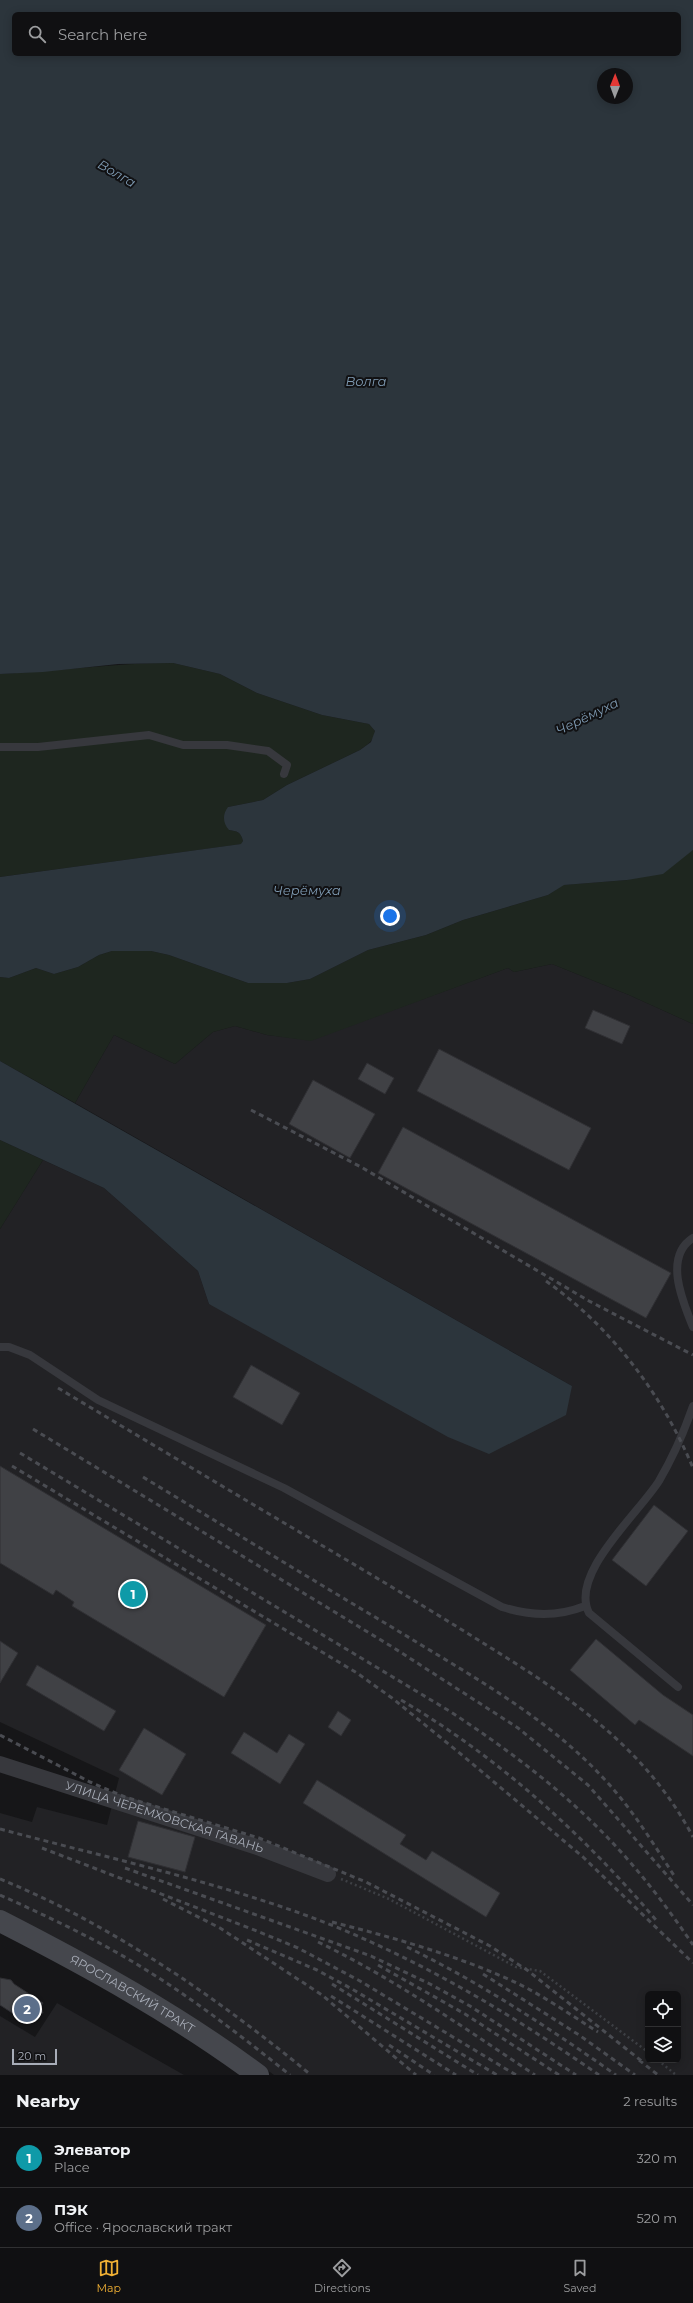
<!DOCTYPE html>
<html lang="en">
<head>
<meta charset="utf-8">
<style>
	body { margin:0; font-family:Montserrat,sans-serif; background:#1e1e20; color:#f1f3f6 }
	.controls { position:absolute; right:12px; bottom:12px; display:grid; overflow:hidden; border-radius:6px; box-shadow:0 2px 10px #0003 }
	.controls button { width:36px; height:36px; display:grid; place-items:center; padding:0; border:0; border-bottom:1px solid #303032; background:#101012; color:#f1f3f6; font:20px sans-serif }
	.compass { position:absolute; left:597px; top:68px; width:36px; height:36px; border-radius:50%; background:#101012; box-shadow:0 2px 10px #0003; rotate:1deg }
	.scale { position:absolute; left:12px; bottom:10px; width:45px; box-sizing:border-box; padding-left:4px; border:2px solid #a8adb8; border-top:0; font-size:11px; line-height:14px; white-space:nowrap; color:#a8adb8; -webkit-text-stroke:3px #111113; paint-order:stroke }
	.you { position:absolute; left:390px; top:916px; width:14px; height:14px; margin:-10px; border:3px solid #fff; border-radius:50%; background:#1a73e8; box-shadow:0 0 0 6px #1a73e833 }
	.badge { display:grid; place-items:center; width:26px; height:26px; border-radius:50%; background:#f2b134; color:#fff; font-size:13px; font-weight:700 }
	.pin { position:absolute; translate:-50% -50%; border:2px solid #fff; box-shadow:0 1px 4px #0006 }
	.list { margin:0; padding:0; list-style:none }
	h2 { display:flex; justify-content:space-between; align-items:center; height:52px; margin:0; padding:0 16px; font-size:17px }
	h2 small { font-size:13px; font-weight:400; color:#9c9d9f }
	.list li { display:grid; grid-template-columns:26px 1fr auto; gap:12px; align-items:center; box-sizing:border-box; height:60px; padding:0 16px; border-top:1px solid #303032 }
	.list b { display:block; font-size:15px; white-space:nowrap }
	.list p { margin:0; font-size:13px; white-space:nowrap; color:#9c9d9f }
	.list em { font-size:13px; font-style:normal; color:#9c9d9f }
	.icon { flex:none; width:22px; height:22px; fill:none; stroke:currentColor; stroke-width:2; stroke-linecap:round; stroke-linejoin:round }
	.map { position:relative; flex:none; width:693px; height:2075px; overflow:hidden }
	.search { position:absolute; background:#101012; box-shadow:0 2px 10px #0003; left:12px; right:12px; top:12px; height:44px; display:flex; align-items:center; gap:10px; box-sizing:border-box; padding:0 14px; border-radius:6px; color:#9c9d9f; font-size:15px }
	.sheet { height:172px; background:#101012 }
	nav { display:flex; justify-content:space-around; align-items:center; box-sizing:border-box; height:56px; border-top:1px solid #303032; background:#101012; font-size:11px; color:#9c9d9f }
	nav a { display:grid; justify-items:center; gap:2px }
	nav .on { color:#f2b134 }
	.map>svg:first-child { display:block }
	.built { fill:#222225; fill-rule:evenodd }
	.green { fill:#1e261f }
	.water { fill:#2c353c; fill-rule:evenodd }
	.building { fill:#404145; stroke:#303034 }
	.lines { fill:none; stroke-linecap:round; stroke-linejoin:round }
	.path { stroke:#3d3f44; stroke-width:2.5; stroke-dasharray:2 3; stroke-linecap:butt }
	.lane { stroke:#37383d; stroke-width:8 }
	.street { stroke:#37383d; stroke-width:16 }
	.secondary { stroke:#45474d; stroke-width:22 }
	.rail { stroke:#4a4c52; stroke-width:3; stroke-dasharray:5 4; stroke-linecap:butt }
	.labels { text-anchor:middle; stroke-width:4; stroke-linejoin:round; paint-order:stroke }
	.street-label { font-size:12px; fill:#a8adb8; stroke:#111113 }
	.water-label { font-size:13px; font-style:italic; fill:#7f9bb3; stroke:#111113 }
</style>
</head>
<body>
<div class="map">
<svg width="693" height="2075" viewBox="0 0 693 2075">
	<rect width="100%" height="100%" fill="#161618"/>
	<path class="built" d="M552 964 629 995 693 1024V2075H274L232 2044 0 1912V1813L32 1822 37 1807 107 1825 119 1778 0 1722V1229L43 1160 104 1188 198 1271 209 1304 572 1386 75 1103 114 1035 175 1064 213 1032 235 1026 267 1035 311 1040 508 968 514 972ZM648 1994H678V2060H648Z
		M57 2003 184 2075H0V2016L35 2037Z"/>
	<path class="green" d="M173 663 220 674 257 693 322 715 369 724 375 731C374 741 368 744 360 750L287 785 263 800 228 807 229 830C237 831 241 832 243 841L242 844 0 877V674C58 671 115 663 173 663Z
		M693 850V1024L629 995 552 964 514 972 508 968 311 1041 267 1035 235 1026 213 1032 175 1064 114 1035 75 1103 0 1061V977L9 978 36 968 54 974 78 967 99 955 112 951H151L169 955 248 983H287L310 979 368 950 426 935 463 920 548 895 563 885 627 880Z
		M0 1140 43 1160 0 1229Z"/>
	<path class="water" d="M0 0H693V850L663 874 627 880 564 885 548 895 463 920 426 935 368 950 310 979 287 983H248L169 955 151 951H112L99 955 78 967 54 974 36 968 9 978 0 977V877L241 844 243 841C241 832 237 831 229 830 223 823 222 815 228 807L263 800 287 785 360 750 371 742 375 731 369 724 322 715 257 693 220 674 173 663 118 664 43 672 0 674ZM14 14H679V54H14ZM603 74H627V98H603Z
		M0 1061 572 1386 566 1415 489 1454 448 1437 209 1304 198 1271 104 1188 0 1140Z"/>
	<path class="building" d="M593 1010 630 1026 622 1044 585 1028Z
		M439 1049 591 1128 569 1170 417 1091Z
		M367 1063 394 1078 385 1094 358 1079Z
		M313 1080 375 1114 350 1158 289 1124Z
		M403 1127 671 1273 646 1318 378 1173Z
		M251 1365 300 1393 282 1425 233 1397Z
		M0 1466 266 1625 224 1697 72 1606 74 1602 56 1590 53 1595 0 1563Z
		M654 1505 688 1531 646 1586 612 1560Z
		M596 1639 663 1695 693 1715V1756L639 1720 635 1725 570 1670Z
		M0 1641 18 1653 0 1683Z
		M37 1665 116 1711 104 1731 26 1685Z
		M338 1711 351 1720 341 1736 328 1727Z
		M144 1728 186 1754 162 1795 119 1770Z
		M244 1732 277 1753 289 1734 305 1744 280 1784 231 1753Z
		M317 1780 406 1835 400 1844 426 1860 432 1851 500 1893 486 1917 303 1803Z
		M138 1821 195 1837 185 1872 128 1857Z
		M0 1978 11 1980 14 1984 43 2003 41 2006 43 2013H36L29 2024 0 2005Z"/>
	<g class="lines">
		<path class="path" d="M341 1879 389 1899 516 1967 540 1971 648 2052
			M658 2060 676 2075"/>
		<path class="lane" d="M0 747H38L149 735 183 745H227L268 751 287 765 284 774
			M693 1238C663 1257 683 1302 693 1327
			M0 1347H9L30 1355 98 1400 284 1488 502 1607C531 1616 557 1617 585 1606
			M678 1687 589 1613C569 1574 639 1513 659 1481 673 1457 684 1432 693 1406"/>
		<path class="street" id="s1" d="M0 1764 260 1848 328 1874"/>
		<path class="secondary" id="s2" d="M0 1921C90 1967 177 2015 258 2075"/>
		<path class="rail" d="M251 1110 361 1167 589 1301 693 1355
			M546 1281C612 1328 662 1394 693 1468
			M58 1388C155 1446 252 1504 350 1562 397 1590 445 1619 491 1648 573 1699 647 1750 693 1837
			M33 1429 394 1648 518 1728 588 1785 693 1905
			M20 1453 451 1712C507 1749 561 1789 608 1838 639 1870 668 1908 693 1945
			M12 1466 357 1673 392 1698 462 1755 583 1857 693 1963
			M143 1477C227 1528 311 1579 395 1629 468 1674 548 1717 606 1781 633 1810 654 1845 675 1877
			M401 1700C498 1757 583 1834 656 1920
			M0 1735 90 1782 125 1797 259 1838 366 1882 490 1946 527 1970 644 2063
			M0 1829C97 1855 196 1877 291 1910 401 1948 504 2009 599 2075
			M42 1848 257 1931 298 1948 360 1981 516 2075
			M125 1868 371 1956 430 1984 470 2006 576 2075
			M0 1879C111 1924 219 1999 311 2075
			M0 1895C51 1918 104 1943 151 1973 200 2004 245 2039 290 2075
			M163 1899 220 1928 322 1995 416 2075
			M332 1922C391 1937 452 1954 508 1979 540 1993 569 2014 598 2032
			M247 1940 317 1970 352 1989 497 2075
			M318 1942C395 1979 464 2028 535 2075
			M407 1947C481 1983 549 2028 616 2075
			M378 1965 465 2014 559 2075
			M483 1974 579 2035 635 2075
			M332 1984 478 2075
			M331 1996 456 2075
			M389 2045 434 2075
			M639 2060 658 2075"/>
	</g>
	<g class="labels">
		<g class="street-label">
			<text dy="4" stroke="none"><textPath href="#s1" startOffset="173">УЛИЦА ЧЕРЕМХОВСКАЯ ГАВАНЬ</textPath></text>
			<text dy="4" stroke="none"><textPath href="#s2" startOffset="151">ЯРОСЛАВСКИЙ ТРАКТ</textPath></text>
		</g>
		<g class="water-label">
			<text transform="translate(117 173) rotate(30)" y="5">Волга</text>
			<text x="366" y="386">Волга</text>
			<text transform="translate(587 716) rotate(-26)" y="5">Черёмуха</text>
			<text x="307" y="895">Черёмуха</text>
		</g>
	</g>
</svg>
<div class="controls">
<button><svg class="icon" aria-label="locate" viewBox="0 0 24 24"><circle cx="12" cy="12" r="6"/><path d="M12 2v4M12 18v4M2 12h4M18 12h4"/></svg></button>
<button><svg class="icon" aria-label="layers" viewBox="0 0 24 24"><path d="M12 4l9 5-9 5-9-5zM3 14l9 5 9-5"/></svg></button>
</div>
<svg class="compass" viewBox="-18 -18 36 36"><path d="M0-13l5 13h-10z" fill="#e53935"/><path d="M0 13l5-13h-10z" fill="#9c9d9f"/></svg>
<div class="scale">20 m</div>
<div class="you"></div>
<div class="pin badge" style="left:133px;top:1594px;background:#0f9aa8">1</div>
<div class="pin badge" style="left:27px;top:2009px;background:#5c6f8a">2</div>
<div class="search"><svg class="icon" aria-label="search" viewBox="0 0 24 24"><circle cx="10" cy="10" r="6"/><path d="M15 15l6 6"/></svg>Search here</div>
</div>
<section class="sheet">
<h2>Nearby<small>2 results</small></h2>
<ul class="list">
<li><span class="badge" style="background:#0f9aa8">1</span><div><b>Элеватор</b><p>Place</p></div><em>320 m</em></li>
<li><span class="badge" style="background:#5c6f8a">2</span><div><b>ПЭК</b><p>Office · Ярославский тракт</p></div><em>520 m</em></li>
</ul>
</section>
<nav>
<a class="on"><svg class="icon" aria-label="map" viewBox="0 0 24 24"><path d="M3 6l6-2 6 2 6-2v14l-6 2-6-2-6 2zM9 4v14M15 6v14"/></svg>Map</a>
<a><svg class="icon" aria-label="directions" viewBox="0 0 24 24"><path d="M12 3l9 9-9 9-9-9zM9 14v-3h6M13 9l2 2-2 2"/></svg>Directions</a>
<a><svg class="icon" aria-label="saved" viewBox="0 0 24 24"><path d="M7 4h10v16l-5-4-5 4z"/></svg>Saved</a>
</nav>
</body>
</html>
